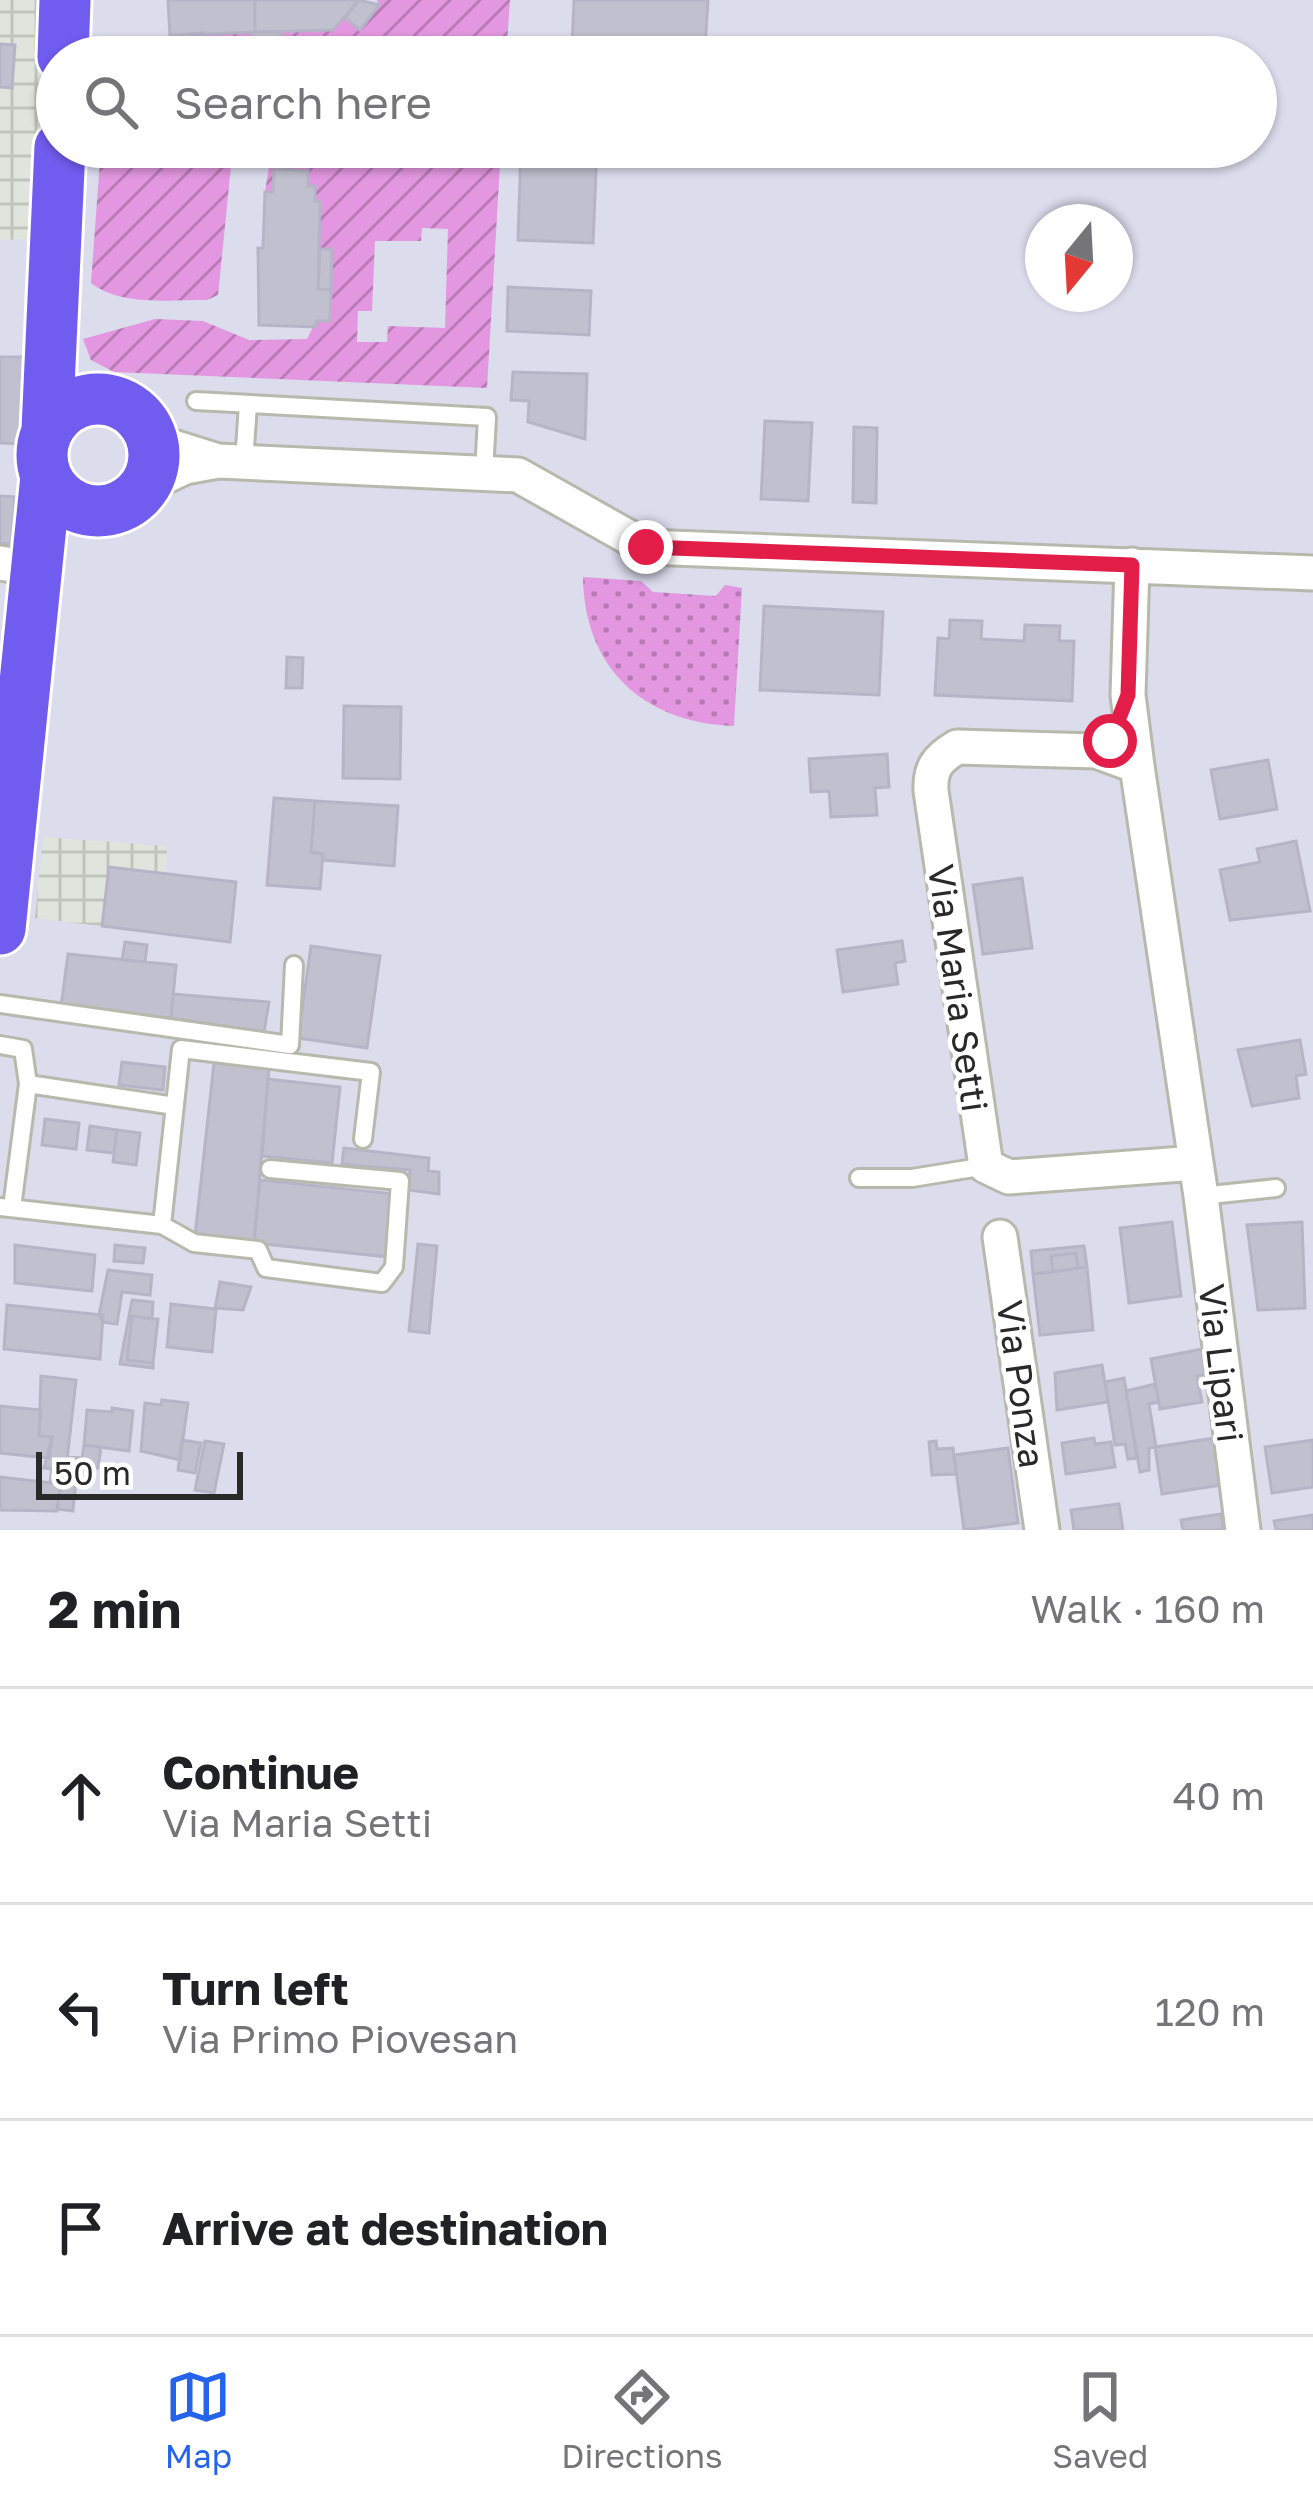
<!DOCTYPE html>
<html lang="en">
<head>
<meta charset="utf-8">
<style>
	body { margin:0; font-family:"Golos Text",sans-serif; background:#f6f6f6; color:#202124 }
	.compass { position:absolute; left:1025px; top:204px; width:108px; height:108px; border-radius:50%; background:#fff; box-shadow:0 3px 9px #0004; rotate:198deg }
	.scale { position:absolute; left:36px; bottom:30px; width:207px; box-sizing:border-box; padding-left:12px; border:6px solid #292929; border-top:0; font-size:33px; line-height:42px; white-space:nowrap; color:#292929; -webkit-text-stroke:9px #fff; paint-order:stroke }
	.stop { position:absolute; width:36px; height:36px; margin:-27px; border:9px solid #e11d48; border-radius:50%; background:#fff }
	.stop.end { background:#e11d48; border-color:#fff; box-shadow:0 3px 12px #0008 }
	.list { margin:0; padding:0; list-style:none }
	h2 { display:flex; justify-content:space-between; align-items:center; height:156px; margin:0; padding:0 48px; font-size:51px }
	h2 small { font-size:39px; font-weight:400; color:#757577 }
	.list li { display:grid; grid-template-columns:78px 1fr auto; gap:36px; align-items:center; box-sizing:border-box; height:216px; padding:0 48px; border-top:3px solid #e0e0e0 }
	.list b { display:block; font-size:45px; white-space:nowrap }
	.list p { margin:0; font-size:39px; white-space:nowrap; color:#757577 }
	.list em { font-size:39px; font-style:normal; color:#757577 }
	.icon { flex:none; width:66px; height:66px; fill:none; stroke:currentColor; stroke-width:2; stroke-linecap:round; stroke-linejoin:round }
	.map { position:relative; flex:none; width:1313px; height:1530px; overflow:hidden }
	.search { position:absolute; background:#fff; box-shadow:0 3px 9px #0004; left:36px; right:36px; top:36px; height:132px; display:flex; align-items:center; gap:30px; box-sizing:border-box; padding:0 42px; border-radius:66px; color:#757577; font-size:45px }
	.sheet { height:804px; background:#fff }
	nav { display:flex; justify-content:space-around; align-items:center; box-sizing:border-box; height:168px; border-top:3px solid #e0e0e0; background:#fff; font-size:33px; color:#757577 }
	nav a { display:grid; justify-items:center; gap:6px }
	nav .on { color:#2563eb }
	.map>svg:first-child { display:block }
	.industrial { fill:url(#industrial-grid) }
	.park { fill:url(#park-dots) }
	.garden { fill:url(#garden-furrows); fill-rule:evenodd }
	.building { fill:#c0c0ce; stroke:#b5b5c7; stroke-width:3 }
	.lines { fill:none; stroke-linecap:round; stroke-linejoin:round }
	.service-casing { stroke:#b7b9ac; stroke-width:22 }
	.minor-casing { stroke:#b7b9ac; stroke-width:39 }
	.primary-casing { stroke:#fff; stroke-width:57 }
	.service { stroke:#fff; stroke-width:16 }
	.minor { stroke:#fff; stroke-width:33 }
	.primary { stroke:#715cf0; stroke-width:51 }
	.route { stroke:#e11d48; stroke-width:15 }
	.labels { text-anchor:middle; stroke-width:9; stroke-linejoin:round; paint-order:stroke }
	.street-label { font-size:36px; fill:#292929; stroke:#fff }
</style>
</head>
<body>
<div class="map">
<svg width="1313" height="1530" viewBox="0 0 1313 1530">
	<defs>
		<pattern id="industrial-grid" width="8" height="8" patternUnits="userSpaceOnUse" patternTransform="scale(3)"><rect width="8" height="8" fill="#dfe4dc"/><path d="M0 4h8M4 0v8" fill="none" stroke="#bfc4bd"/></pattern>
		<pattern id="park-dots" width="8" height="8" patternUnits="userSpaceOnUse" patternTransform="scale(3)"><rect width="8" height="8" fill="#e397e0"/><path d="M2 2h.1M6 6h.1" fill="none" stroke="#b87bb6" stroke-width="1.8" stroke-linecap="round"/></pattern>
		<pattern id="garden-furrows" width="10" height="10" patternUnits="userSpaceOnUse" patternTransform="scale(3)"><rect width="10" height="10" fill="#e397e0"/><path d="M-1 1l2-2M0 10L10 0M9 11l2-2" fill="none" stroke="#b87bb6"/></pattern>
	</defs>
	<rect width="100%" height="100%" fill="#dbdcec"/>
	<path class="industrial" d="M0 0H45L34 239 0 240Z
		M43 837 167 846 166 874 236 882 230 942 35 918Z"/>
	<path class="park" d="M583 577 641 581 653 592 716 596 725 585 742 588 734 726C644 723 584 668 583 577Z"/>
	<path class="garden" d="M377 0H510L506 57H143L170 36 203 50 202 33 252 32 253 50 281 49V32L333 30 345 18 360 30 379 6Z
		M101 147H233L218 295 207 300C170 300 120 306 91 283Z
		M340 147H501L487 388 114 372 91 360 83 339 155 319 203 321 249 340 307 339 316 321H330L332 250 318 249 319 201 265 192 269 167 319 159ZM422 228 448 229 445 328 388 326 387 342H357L358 311H372L375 241H421Z"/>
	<path class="building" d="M168 0H255V32L170 36Z
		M255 0H359L333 30 255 32Z
		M359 0 379 5 360 30 345 18Z
		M574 0H708L705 49 691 48 690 57H634L635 51 572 47Z
		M252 32H281V49L252 51Z
		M202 33 203 50 173 52 170 36Z
		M0 44 15 45 12 88 0 87Z
		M521 147H597L593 243 518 240Z
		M274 169 308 171V186H315V201H320L318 289 331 290 330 321H316V327L259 325 258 248H263L265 192H273Z
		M320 249H332L331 290 318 289Z
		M508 287 591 291 589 335 507 331Z
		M0 357H27L26 444 0 443Z
		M513 372 587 374 585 439 528 422 529 401 511 400Z
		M765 421 812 423 808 501 761 499Z
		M854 427 877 428 876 503 853 502Z
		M0 496 15 497 12 544 0 543Z
		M764 606 883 612 879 695 760 690Z
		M950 620 982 621 981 639 1024 641 1025 625 1060 626 1059 641H1074L1072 701 935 695 938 638 949 639Z
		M287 657 303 658 302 688H286Z
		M344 706 401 707 400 779 343 778Z
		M887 754 889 787 875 788 877 815 831 817 829 791 811 792 809 759Z
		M1268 760 1277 809 1220 819 1211 770Z
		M274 798 315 801 311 852 323 854 320 889 267 885Z
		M315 801 398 806 394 866 323 860V854L311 852Z
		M1296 841 1310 911 1230 920 1220 870 1260 862 1257 849Z
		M109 867 236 882 230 942 102 926Z
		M1022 878 1032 948 983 954 973 885Z
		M902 941 905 961 895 963 898 984 843 992 837 950Z
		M125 942 147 945 145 962 122 960Z
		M311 946 380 956 367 1048 298 1038Z
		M68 954 176 965 171 1018 61 1007Z
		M173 994 269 1002 264 1032 171 1018Z
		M1300 1040 1306 1074 1296 1076 1299 1098 1252 1106 1238 1050Z
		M122 1062 165 1067 163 1090 119 1085Z
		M214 1063 269 1068 254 1243 195 1236Z
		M268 1079 340 1087 332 1163 262 1156Z
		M45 1119 79 1123 76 1149 42 1145Z
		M90 1126 117 1130 114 1153 87 1150Z
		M117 1130 140 1133 136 1165 113 1162Z
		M344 1148 429 1158 428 1171 439 1172V1194L409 1190 410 1170 342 1164Z
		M260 1180 395 1194 389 1257 254 1243Z
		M1172 1222 1181 1296 1129 1303 1120 1228Z
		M1302 1222 1305 1308 1258 1310 1247 1225Z
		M418 1244 437 1246 429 1333 409 1331Z
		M15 1245 95 1255 92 1291 15 1283Z
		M115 1245 145 1248 143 1263 114 1261Z
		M1084 1246 1087 1267 1078 1268 1076 1253 1051 1256 1053 1272 1033 1274 1031 1251Z
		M1076 1253 1078 1268 1053 1272 1051 1256Z
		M1087 1267 1093 1330 1040 1335 1033 1274Z
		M108 1270 152 1275 150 1295 122 1292 117 1324 103 1322 99 1315Z
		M220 1282 251 1287 243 1310 215 1308Z
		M132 1300 153 1302 152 1319 132 1316 127 1360 153 1363V1368L120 1364Z
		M171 1304 216 1309 212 1352 167 1347Z
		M7 1305 103 1315 100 1359 4 1349Z
		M132 1316 158 1319 153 1363 127 1360Z
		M1202 1349 1207 1374 1197 1376 1202 1402 1160 1409 1151 1359Z
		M1102 1365 1108 1402 1057 1410 1055 1373Z
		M41 1376 76 1380 65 1478 76 1479 73 1511 57 1509 61 1484 50 1483 52 1469 44 1468 52 1437 39 1436Z
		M1124 1378 1137 1458 1128 1459 1125 1444 1115 1445 1105 1382Z
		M1155 1384 1159 1402 1149 1404 1156 1447 1149 1448V1470L1140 1472 1126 1391Z
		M162 1400 188 1403 180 1460 141 1451 145 1403 161 1405Z
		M0 1406 41 1410 39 1436 52 1437 49 1458 0 1453Z
		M112 1408 133 1411 129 1451 84 1445 87 1410 112 1412Z
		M1094 1438 1095 1444 1111 1442 1115 1467 1066 1474 1062 1443Z
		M1215 1438 1222 1485 1162 1494 1155 1447Z
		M182 1440 201 1443 195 1473 178 1470Z
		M1313 1440V1487L1272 1493 1265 1447Z
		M205 1441 224 1444 214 1493 195 1490Z
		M936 1441 937 1449 953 1448 956 1474 932 1475 929 1442Z
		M84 1445 101 1447 98 1468 78 1465 76 1479 65 1478 67 1457 82 1458Z
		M1008 1448 1018 1523 964 1530 954 1455Z
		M0 1477 61 1484 57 1511 0 1510Z
		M1119 1504 1123 1530H1074L1071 1510Z
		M1221 1514 1224 1530H1183L1181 1520Z
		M1313 1515V1530H1276L1274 1521Z"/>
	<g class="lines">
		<defs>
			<path id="service" d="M196 401 487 417 484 474
				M244 463 248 404
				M0 1004 290 1045 294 965
				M0 1045 23 1049 28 1084 12 1208
				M28 1084 175 1106
				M859 1178H912L986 1166
				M1201 1196 1276 1188
				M0 1207 162 1225 181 1049 371 1072 363 1139
				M162 1225 194 1243 258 1250 266 1268 382 1283 394 1267 400 1181 270 1169"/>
			<path id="minor" d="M218 461 518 475 646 547 1313 573
				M145 486 185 467 218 461 170 446 149 432
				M0 563 37 569
				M1132 565 1128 695 1137 766
				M1196 1163 1009 1177 986 1166 931 791C930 768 937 759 957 747L1096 751 1137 766 1201 1196 1243 1530
				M1000 1237 1042 1530"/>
			<path id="primary" d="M63 57 65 0
				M42 455a56 56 0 1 1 112 0a56 56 0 1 1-112 0Z
				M47 430 60 147
				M0 929 46 476"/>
		</defs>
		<use href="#service" class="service-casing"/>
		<use href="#minor" class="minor-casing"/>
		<use href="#primary" class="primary-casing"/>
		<use href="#service" class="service"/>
		<use href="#minor" class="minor"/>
		<use href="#primary" class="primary"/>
	</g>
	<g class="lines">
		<path class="route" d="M646 547 1132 565 1128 695 1110 741"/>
	</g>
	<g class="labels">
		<g class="street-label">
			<text transform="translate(958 988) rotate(82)" y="13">Via Maria Setti</text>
			<text transform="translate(1221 1363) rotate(83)" y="13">Via Lipari</text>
			<text transform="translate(1021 1384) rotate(82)" y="13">Via Ponza</text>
		</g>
	</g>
</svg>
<svg class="compass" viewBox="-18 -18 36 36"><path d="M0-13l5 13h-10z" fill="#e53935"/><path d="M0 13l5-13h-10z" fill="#757577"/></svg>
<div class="scale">50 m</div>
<div class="stop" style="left:1110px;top:741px"></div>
<div class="stop end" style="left:646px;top:547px"></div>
<div class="search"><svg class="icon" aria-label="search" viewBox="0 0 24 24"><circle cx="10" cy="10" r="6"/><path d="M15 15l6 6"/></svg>Search here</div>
</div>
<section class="sheet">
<h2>2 min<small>Walk · 160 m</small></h2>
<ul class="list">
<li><svg class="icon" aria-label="ahead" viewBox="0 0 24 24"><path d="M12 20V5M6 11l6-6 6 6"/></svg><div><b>Continue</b><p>Via Maria Setti</p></div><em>40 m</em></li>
<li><svg class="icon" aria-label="left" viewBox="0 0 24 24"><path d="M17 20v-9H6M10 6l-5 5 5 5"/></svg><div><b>Turn left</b><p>Via Primo Piovesan</p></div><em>120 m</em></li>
<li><svg class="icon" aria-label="arrive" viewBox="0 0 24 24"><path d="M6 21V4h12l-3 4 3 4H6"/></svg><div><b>Arrive at destination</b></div></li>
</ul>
</section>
<nav>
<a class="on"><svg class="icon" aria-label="map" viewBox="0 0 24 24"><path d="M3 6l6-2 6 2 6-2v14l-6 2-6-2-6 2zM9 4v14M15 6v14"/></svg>Map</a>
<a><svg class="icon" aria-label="directions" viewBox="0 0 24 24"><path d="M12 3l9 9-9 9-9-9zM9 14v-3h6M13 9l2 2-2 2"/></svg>Directions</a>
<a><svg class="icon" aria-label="saved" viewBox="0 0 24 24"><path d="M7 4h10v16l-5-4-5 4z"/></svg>Saved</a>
</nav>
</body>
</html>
